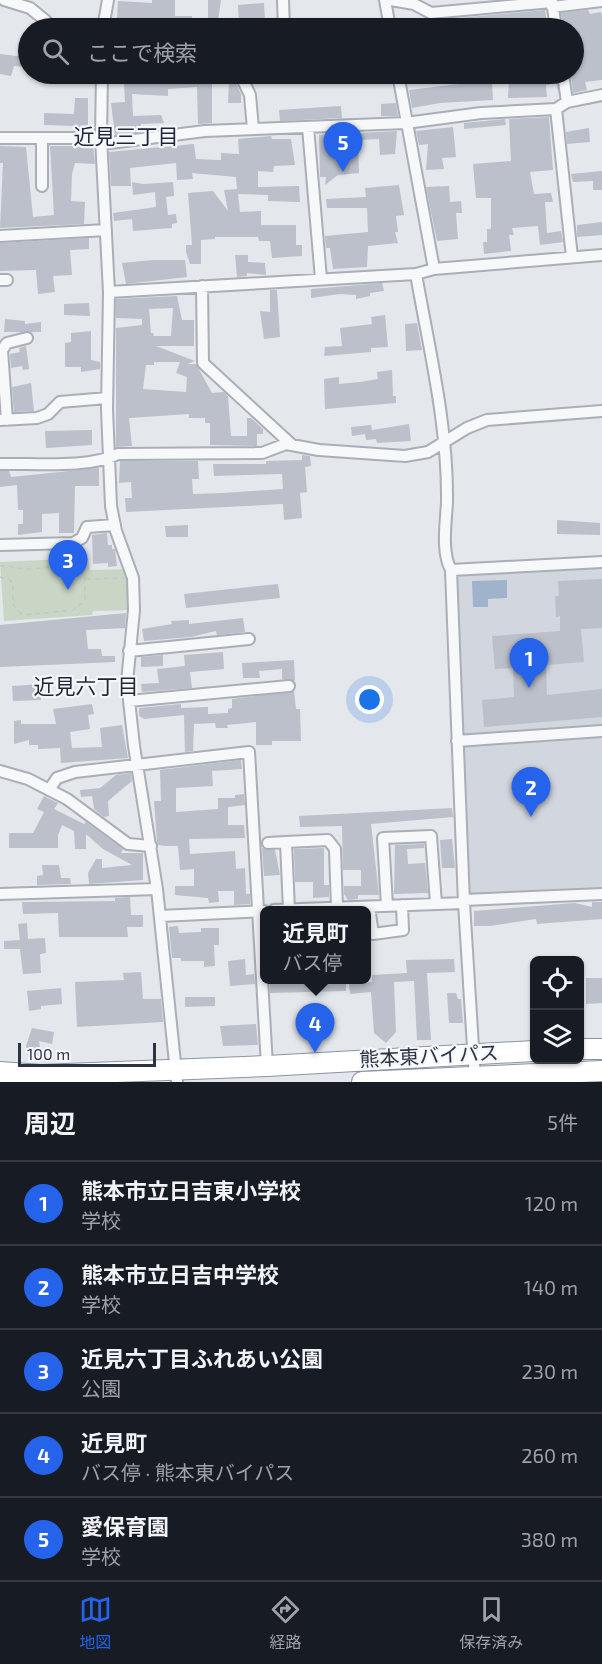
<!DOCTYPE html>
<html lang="ja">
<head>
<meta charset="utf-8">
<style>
	body { margin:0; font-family:"Exo 2","Noto Sans JP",sans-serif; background:#242831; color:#f1f3f6 }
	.controls { position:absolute; right:18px; bottom:18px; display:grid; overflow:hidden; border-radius:9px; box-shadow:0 2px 4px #0004 }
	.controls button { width:54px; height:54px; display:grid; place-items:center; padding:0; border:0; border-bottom:2px solid #363941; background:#171b24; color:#f1f3f6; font:30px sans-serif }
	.scale { position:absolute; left:18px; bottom:15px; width:138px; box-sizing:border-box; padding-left:6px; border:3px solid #2b3445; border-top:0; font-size:16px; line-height:21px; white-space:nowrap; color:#2b3445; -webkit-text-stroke:4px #f4f6f9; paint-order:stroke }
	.you { position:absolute; left:370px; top:700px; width:21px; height:21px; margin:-15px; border:4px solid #fff; border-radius:50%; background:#1a73e8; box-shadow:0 0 0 9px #1a73e833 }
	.badge { display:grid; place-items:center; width:39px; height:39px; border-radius:50%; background:#2563eb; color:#fff; font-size:20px; font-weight:700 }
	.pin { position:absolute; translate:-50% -50px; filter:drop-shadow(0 2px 3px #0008) }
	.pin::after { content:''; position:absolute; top:32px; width:21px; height:18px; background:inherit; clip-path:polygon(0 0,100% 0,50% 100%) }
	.popup { position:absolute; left:260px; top:906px; width:111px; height:78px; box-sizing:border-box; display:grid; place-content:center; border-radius:9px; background:#171b24; filter:drop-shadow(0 2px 4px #0005); font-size:20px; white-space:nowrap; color:#9ea1a6 }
	.popup b { font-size:22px; color:#f1f3f6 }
	.popup::after { content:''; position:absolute; left:50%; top:100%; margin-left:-12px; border:12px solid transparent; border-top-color:#171b24 }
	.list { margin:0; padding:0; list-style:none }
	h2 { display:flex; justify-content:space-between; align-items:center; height:78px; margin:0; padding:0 24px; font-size:26px }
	h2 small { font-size:20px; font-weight:400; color:#9ea1a6 }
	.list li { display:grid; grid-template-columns:39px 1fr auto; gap:18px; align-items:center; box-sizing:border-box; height:84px; padding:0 24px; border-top:2px solid #363941 }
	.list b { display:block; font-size:22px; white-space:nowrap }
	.list p { margin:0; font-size:20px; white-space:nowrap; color:#9ea1a6 }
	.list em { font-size:20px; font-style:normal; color:#9ea1a6 }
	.icon { flex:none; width:33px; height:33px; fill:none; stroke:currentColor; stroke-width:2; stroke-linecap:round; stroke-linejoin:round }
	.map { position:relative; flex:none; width:602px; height:1082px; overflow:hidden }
	.search { position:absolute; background:#171b24; box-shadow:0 2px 4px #0004; left:18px; right:18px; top:18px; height:66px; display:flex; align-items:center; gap:15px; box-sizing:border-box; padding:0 21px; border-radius:33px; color:#9ea1a6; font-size:22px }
	.sheet { height:498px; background:#171b24 }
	nav { display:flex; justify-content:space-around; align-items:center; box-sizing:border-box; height:84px; border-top:2px solid #363941; background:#171b24; font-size:16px; color:#9ea1a6 }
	nav a { display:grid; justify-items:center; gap:3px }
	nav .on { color:#2563eb }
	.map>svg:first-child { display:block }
	.built { fill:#d2d6de }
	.green { fill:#c9d6c5 }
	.water { fill:#9fb4cc }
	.building { fill:#bbc0ca; fill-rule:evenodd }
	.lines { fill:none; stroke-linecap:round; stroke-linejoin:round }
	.street-casing { stroke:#a9aeb7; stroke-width:14 }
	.highway-casing { stroke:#8b94a3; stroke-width:22 }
	.path { stroke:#c2c5cb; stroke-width:1.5; stroke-dasharray:4.5 4.5; stroke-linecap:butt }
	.street { stroke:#f7f8fa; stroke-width:10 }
	.highway { stroke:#fff; stroke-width:20 }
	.labels { text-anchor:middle; stroke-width:4.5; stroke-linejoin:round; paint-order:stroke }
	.street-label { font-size:20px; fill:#2b3445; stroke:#f4f6f9 }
	.neighbourhood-label { font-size:21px; fill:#1d2536; stroke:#f4f6f9 }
</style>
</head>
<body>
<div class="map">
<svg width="602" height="1082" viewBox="0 0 602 1082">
	<rect width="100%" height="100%" fill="#e4e7ec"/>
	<path class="built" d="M602 562V892L464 900 451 570Z"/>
	<path class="green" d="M88 558 90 570 130 569 134 610 93 611 92 615 4 621 0 562Z"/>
	<path class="water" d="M507 580V598L488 599V607H473L472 581Z"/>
	<path class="building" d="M152 0H175V16H192V28H157V19L134 18V28H111L112 21H117L118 1 152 3Z
		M208 0H221L218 20H208Z
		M264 3 265 21 239 23 238 5Z
		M545 10 548 28H474V24L437 28 436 20Z
		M588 10 590 14 601 12 602 16V80L585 82 587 90 573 93 571 74H573V28H563L561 13Z
		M0 54 25 57 24 67 14 66 11 76 0 74Z
		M208 74 212 85V123L198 124 197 87 168 89V96L132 94 133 116 161 115 164 123 141 124 140 132 115 135 111 103 125 102 124 82Z
		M466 74H556L559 96 556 83 546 85 547 97 508 98 509 80 492 82 493 100 440 103 412 108 409 90 467 83Z
		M229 79H234L241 94V103H228Z
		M75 98H88V130H74V126L44 125V113L74 114Z
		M396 103 398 116H381V104Z
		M341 106 342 118 280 121 279 110Z
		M549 117 553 170 530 172 534 194 551 193 553 202H545L547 233 561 231 563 242 540 245 538 226 512 228 514 235H509L511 251 484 254 483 242H487V229H491V198H476L473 164 511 161 509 119Z
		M505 119 506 125 464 129V123Z
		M453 127 456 157 442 158 444 169 426 170 428 144 419 145 416 131Z
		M589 128 590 142 567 144 566 132Z
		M397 131 395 154 380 155 379 139 358 140 359 173 338 175 325 185 326 177H320L319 135Z
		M271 136 272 139H291L295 165 274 166 273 172 258 171V187L299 186 300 202 268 201V195L238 194 240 212 261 211V225H296V245H302V256L272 258 270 241H259L258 237H215V239L201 240V264H190L186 252V245H192L188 193 213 191 228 211 224 190 237 189 236 177 192 173 193 179 177 180 176 163 130 168 131 186H111L109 152 194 144 196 159 221 160V153L239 154 238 139Z
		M0 146 26 147 33 217 54 215 50 146H93L95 164 75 163 72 174 71 201 85 202 84 224 0 228 3 163H0Z
		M602 171V190H593V181L573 182 571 174Z
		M132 182 143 184 173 182 174 196 166 197 168 215 176 214 177 223 172 224V228L133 231 132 219 114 221 113 213 156 207 155 192 133 195Z
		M399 185 404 215 396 216 398 232H395L398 243 368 246 367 267 333 269 330 248H326L325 236 368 232 367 208H327L326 199 366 197 365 188Z
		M449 186 450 202 461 201 462 213H456L458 239 437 241 426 187Z
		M602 222V235L577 237V225Z
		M89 238V249L70 250 72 275 53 276 55 292 38 294 36 270 0 271V243Z
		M235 255H248V262L265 263 266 275 247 273V276L237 277Z
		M153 260H185L187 277 126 284 122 263Z
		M382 283 384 291 370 293V296L356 299V295L340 294 311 298V289Z
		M270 290H277L280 337 264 339 260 311 270 312Z
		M177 296 182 320H194V346H156L195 361 187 364H196L212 393 224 392 228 396 231 436H247V418H251L263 429V434H257V446L210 445V423H205V418H189V414L129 418 132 446 116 447V328L142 325V319L116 318V299ZM173 308 171 336H154L153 333H151L149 309ZM154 362H180L176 373 187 377 186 392 143 389 146 365H154Z
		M89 303 90 316 64 315V304Z
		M385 315 388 347 371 348V352L324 356 325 347 342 346 340 328 372 324 371 317Z
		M5 319 25 321V324L41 322V332H4Z
		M417 323 422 350 406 351 405 324Z
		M91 331V360L100 362V369L81 372V367H65V343L71 342V333Z
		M26 346 29 369 23 370 22 366 11 368 10 354 20 352 19 348Z
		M392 370 393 396H396V403L325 409 324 379 339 377V384L360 382 378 379 377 372Z
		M31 383 34 411 14 412 12 387Z
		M409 424 411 441 377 443 376 439 366 440 365 434 352 436 351 427 371 425 372 430Z
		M92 430V445L46 448 45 431Z
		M302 455 310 456 311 466 305 467 307 492 300 493 302 518 284 520 283 504 126 512 125 498H132L131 482 119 483 120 461H198L199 479H192L193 494 223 493 283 489 282 474 214 476 213 464H266V461L302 460Z
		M99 468V486H75L74 533H59V513L42 514V532L18 535V524H23V510H18L17 485 0 487V471H9L11 477Z
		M557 520 600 523V535L557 534Z
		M188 525V537H166L165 526Z
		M107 533 108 545H112V549H115L117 566 108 567V563L93 564 92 535Z
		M602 579V628L581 629 584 662 546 665 547 695 602 689V717L484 727 482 700 514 697 513 668 495 669 492 636 560 631V616L556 617 555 596H559L558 581Z
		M278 584 280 598 186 608 184 594Z
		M126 613 125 628 86 630 88 649H101L102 656H115V662L0 667V625Z
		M243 618 245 632 217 635 216 631 191 637 144 641 142 629 172 624 171 621 189 620V624Z
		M223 652 224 669 190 672 192 688 142 692 141 684 159 683 157 669 185 666 184 655Z
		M163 655V666L141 667V657Z
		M294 660 295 681 282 679V669L259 671 260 678H243L242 663Z
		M40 684 41 700 13 701 12 686Z
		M294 691 296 709H300L301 741H272V745H256V722L227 725 228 728H216L215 723 194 724 193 751 185 752 184 715 144 719 139 716V708L181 704V708L208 707V714L228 713V709L232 708V699Z
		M92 704 94 714 88 715 90 729 70 732 72 748 102 747 100 728 122 725 128 758 61 763 60 748 38 749V745H29V740L14 744V721L21 720V724H56L53 709Z
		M241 760 242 769 212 771 213 786 176 788V812L218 809V798H235V795L244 794 245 805 228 807V825H244L245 838 189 839 190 854 235 851 236 869 245 868 246 894H250V904L234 905V891H218L219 902 209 903 208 898 175 895V886H194V869L180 870 178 846H166L158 845 157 842 154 801H161L160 770Z
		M131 773 132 781 108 801 109 816 104 817 94 809 92 796 81 797 80 790 100 788 116 775Z
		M44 796 58 803 54 809 84 824 86 822 123 849 121 853H143V880L89 884 88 873 96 859H102V868L132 865 103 849 86 834V849H75L74 831 62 825 58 835V848H9V833H33L44 812 37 809Z
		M452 808 453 817 371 824 379 895H358V899L348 900 344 894V886H361V870H343L342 826 300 827 299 816Z
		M452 839 455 868H442L440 840Z
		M424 844V848L407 849 408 864 425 863 428 893 394 894 395 845Z
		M262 848 275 850 280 875 264 876Z
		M324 848V885H329V897L313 898V882H295L294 849Z
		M42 865H59L61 878H70L71 884 37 885V876L43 875Z
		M130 897 131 915H143V927H127L128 937H59L58 913 23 914 22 902 115 901V898Z
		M592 902H602V919L537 924 536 919 490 926H474V911L575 903 592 907Z
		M27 923 28 939 45 938 46 953 40 954 41 973 23 974 20 949H4V941L20 940 18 924Z
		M178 926 179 933 201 932V928H219V945H214L215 966 204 967V961H181V958H172L169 927Z
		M245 959 246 975 254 974 255 984 230 986 228 961Z
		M454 959 455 972 427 973 431 1040H417L414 981 394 982 396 1032 386 1043 374 1033 371 992 350 994 349 984 372 982V975L407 973 406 960Z
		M141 972 143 999H161L163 1022 77 1027 75 982 124 980 123 973Z
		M586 978H602V1003L586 1004Z
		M346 980V991L270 993V981Z
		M61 988 62 1004 41 1006V1009L29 1011 27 991Z
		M447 993H456L458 999H461L463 1023H449Z
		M185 997H215V1006L185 1007Z
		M256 1024 258 1045 223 1046 220 1026Z
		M32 1028 54 1032 52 1044 39 1041 41 1055 28 1057 26 1046Z"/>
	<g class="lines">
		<defs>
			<path id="street" d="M4 0 30 8 46 21
				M283 0 284 28
				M385 0 390 28
				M391 0 414 4 431 13 552 2
				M552 2 556 28
				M552 7 602 1
				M224 25V28
				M103 28 108 0
				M102 74 101 138 109 292 107 409 111 506 116 531 133 578 134 610 127 682 134 746 157 889 177 1082
				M240 74 250 95 253 129
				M398 74 434 269
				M563 74 567 102
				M102 76 134 74
				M556 109 572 257
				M308 127 321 279
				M0 138H101
				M102 144 205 131 406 123 481 113 556 109 567 102 602 95
				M42 186V138
				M0 236 106 230
				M416 274C429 349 448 425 447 502 446 522 441 552 451 570L464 903 475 1079
				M0 280H7
				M202 286 203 363 292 445
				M109 292 416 274 434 269 602 255
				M0 420 37 418 48 414 60 402 107 398
				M7 420 2 350 7 343 27 338
				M0 464C33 463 88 469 118 454L262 453 286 444 319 450 405 456 428 452 467 428 487 420 602 411
				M0 545 73 543 82 538 87 527 115 525
				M451 570 602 562
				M129 651 249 639
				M129 701 289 686
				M457 741 602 731
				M0 771 28 779 67 799 128 844 151 846
				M49 790 57 778 75 772 249 752 267 1066
				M268 843 286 842
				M0 894 157 889
				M464 900 602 894
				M387 906 383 838 431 836 436 904
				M369 907 373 934 403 930 402 905
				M274 910 464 903
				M289 910 286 842 328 840 335 849 337 908
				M160 916 264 911"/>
			<path id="highway" d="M580 1049H602
				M0 1072 41 1075 267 1066 534 1051
				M362 1082 602 1071"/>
		</defs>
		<use href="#street" class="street-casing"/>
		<use href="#highway" class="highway-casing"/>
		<path class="path" d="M0 566C8 565 16 568 24 569 45 570 62 561 81 570L85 579V601L73 610 25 615C10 610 13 597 13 584L9 579 0 577
			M86 579 124 578"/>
		<use href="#street" class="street"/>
		<use href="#highway" class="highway"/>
	</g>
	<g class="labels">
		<g class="street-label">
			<text transform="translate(429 1056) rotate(-3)" y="7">熊本東バイパス</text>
		</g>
		<g class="neighbourhood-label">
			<text x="126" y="144">近見三丁目</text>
			<text x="86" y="694">近見六丁目</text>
		</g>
	</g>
</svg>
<div class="controls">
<button><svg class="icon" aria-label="locate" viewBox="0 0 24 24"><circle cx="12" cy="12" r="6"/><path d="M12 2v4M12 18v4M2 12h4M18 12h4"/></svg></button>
<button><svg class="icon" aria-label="layers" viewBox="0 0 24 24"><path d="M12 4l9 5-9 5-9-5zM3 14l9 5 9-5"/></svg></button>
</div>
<div class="scale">100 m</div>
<div class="you"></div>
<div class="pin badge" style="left:529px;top:688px">1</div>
<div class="pin badge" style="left:531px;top:817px">2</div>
<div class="pin badge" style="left:68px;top:590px">3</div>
<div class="pin badge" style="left:315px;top:1053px">4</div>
<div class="popup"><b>近見町</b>バス停</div>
<div class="pin badge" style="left:343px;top:172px">5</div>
<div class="search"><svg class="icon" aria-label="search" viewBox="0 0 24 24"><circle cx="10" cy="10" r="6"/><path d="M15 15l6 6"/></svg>ここで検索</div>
</div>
<section class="sheet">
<h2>周辺<small>5件</small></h2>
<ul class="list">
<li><span class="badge">1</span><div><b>熊本市立日吉東小学校</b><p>学校</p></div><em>120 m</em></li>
<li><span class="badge">2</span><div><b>熊本市立日吉中学校</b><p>学校</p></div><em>140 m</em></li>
<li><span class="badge">3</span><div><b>近見六丁目ふれあい公園</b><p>公園</p></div><em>230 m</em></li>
<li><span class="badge">4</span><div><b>近見町</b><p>バス停 · 熊本東バイパス</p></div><em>260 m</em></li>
<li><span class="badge">5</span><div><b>愛保育園</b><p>学校</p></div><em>380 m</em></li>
</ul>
</section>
<nav>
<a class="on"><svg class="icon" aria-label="map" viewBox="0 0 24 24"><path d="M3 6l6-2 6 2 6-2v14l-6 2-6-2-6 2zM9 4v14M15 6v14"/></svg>地図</a>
<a><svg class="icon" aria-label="directions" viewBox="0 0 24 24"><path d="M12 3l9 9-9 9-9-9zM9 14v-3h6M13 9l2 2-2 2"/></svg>経路</a>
<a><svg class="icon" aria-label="saved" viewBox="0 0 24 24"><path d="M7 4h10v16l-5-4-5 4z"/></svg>保存済み</a>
</nav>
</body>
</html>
